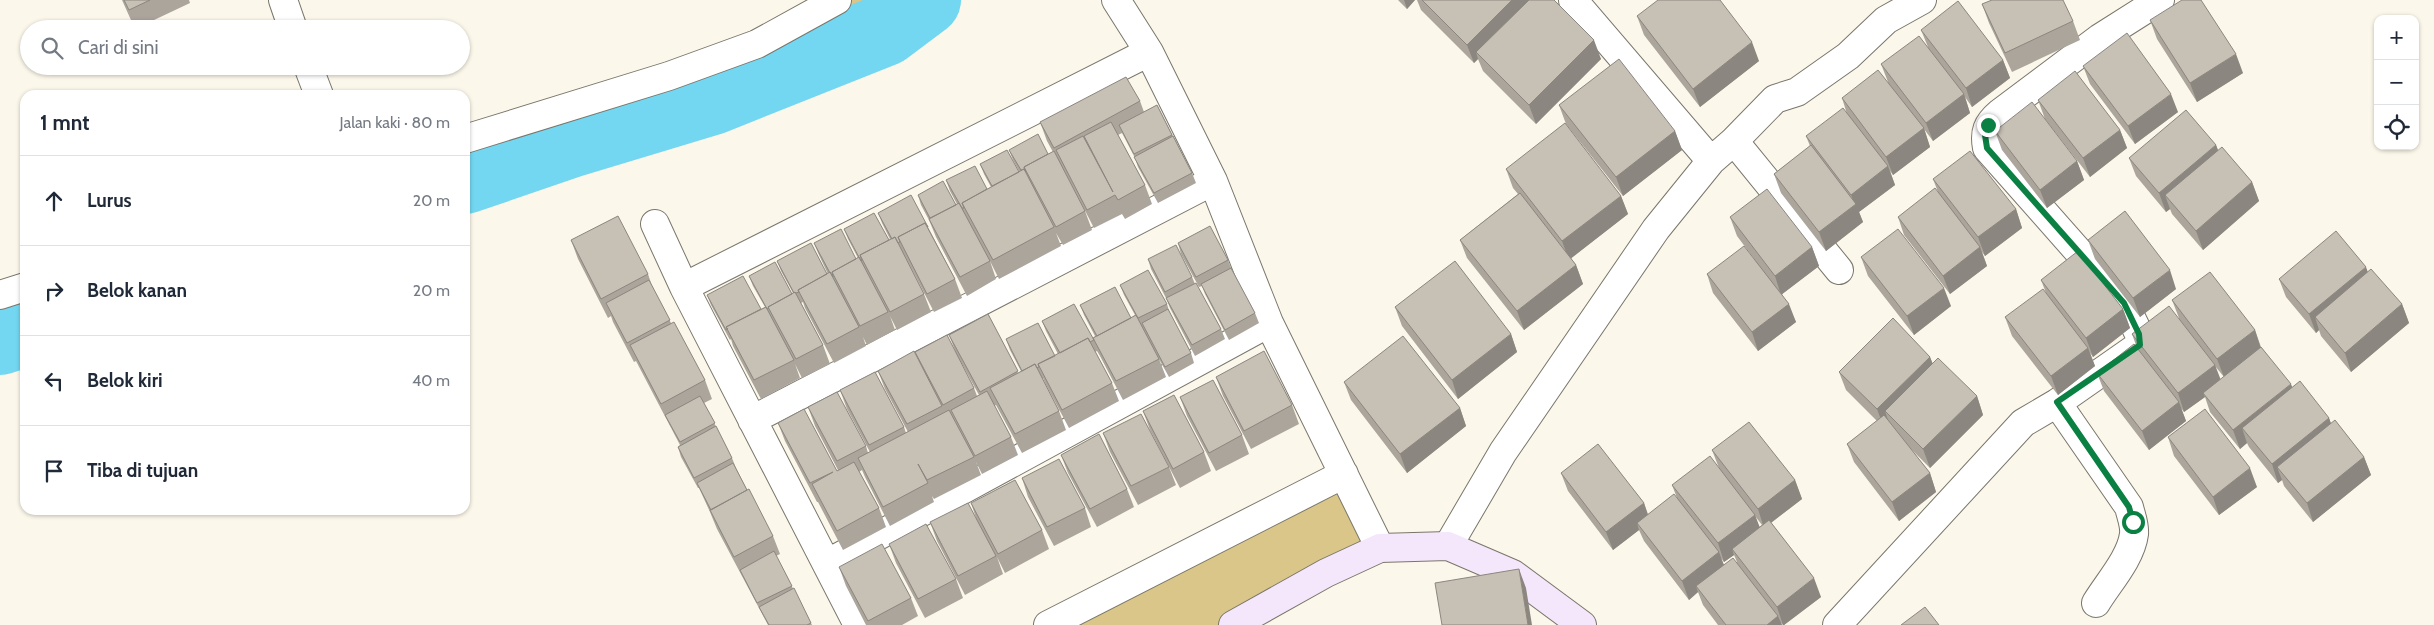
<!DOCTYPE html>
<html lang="id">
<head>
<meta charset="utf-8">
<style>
	body { margin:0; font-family:Cabin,sans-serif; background:#f2f2f3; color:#1f2937 }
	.controls { position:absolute; right:15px; top:15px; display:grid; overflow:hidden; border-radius:10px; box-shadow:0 1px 4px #0004 }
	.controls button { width:45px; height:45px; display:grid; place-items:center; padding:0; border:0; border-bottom:1px solid #e0e1e3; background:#fff; color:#1f2937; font:25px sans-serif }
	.stop { position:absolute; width:15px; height:15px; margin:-11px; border:4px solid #0b8043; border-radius:50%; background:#fff }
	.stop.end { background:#0b8043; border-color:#fff; box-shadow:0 1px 5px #0008 }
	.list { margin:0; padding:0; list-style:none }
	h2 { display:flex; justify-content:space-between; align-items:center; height:65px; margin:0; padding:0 20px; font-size:21px }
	h2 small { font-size:16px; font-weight:400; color:#747a83 }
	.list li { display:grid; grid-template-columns:32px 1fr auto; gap:15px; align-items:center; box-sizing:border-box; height:90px; padding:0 20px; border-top:1px solid #e0e1e3 }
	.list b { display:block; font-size:19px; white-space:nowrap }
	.list em { font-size:16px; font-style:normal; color:#747a83 }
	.icon { flex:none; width:28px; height:28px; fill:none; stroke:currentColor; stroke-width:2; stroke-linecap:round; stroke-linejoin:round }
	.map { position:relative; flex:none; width:2434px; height:625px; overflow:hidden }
	.search { position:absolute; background:#fff; box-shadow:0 1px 4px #0004; left:20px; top:20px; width:450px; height:55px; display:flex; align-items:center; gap:12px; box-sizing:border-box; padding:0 18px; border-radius:28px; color:#747a83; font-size:19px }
	.panel { position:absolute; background:#fff; box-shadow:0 1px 4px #0004; left:20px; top:90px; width:450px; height:425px; border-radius:15px }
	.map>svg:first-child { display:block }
	.green { fill:#d9c688 }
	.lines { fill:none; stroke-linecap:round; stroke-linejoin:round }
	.river { stroke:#73d7f2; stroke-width:72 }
	.street-casing { stroke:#7a766b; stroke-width:30 }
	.secondary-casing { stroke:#7a766b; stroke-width:30 }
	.street { stroke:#fff; stroke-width:28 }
	.secondary { stroke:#f4e7fc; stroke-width:28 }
	.wall { fill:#aba59c; fill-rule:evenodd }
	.shaded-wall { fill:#8b867f }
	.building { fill:#c7c0b5; stroke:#8b867f }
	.route { stroke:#0b8043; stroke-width:6 }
</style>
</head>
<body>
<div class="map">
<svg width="2434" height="625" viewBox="0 0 2434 625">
	<rect width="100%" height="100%" fill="#fbf7ea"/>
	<path class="green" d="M837 0H925L885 30 712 99 465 178V139Z
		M25 287V331L0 339V295Z
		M1344 474 1380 548 1233 625H1048Z"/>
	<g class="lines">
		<path class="river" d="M465 178 573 141 712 99 885 30 925 0
			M0 339 25 331"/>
		<defs>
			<path id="street" d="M283 0 293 29
				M1116 0 1149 52 1213 181 1269 323 1380 548
				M1573 0 1711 161
				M308 66 319 95
				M465 139 669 76 757 44 837 0
				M1734 141 1839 270
				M655 224 684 287 858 625
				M684 287 1149 52
				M0 295 25 287
				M2057 403 2129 507C2131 516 2135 525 2134 534 2131 558 2108 583 2096 603
				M752 420 1213 181
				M1448 546 1503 452 1656 229 1711 161 1734 141 1775 99 1797 92 1848 56 1886 20 1922 0
				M828 563 1269 323
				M1048 625 1344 474
				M1837 625 2023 423 2057 403 2140 345 2139 334 2124 303 1987 148C1984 132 1987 124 2000 113L2100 38 2160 0"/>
			<path id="secondary" d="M1233 625 1326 573 1380 548 1448 546 1513 574 1582 625"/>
		</defs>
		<use href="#street" class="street-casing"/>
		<use href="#secondary" class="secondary-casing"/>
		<use href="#street" class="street"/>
		<use href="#secondary" class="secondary"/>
	</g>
	<path class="wall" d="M122 0H189L190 3 135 29Z
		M1398 0H1415L1407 9Z
		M1417 0H1554L1601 59 1536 124 1483 71 1478 59 1474 63 1421 10Z
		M1982 4 2073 21 2080 40 2012 72 1989 23Z
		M1637 16 1759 61 1700 107 1644 35Z
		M2150 20 2243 73 2197 102 2157 39Z
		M1921 30 2003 60 2010 78 1972 107 1965 97 1970 113 1933 141 1924 129 1930 147 1893 175 1890 171 1895 185 1859 212 1863 222 1826 251 1781 193 1774 174 1810 146 1806 136 1847 114 1842 98 1888 82 1881 64 1928 47Z
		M2083 66 2178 112 2135 144 2090 84Z
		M2038 100 2120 130 2127 148 2090 177 2045 119Z
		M1140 101 1144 112 1157 105 1192 173 1196 183 1158 203 1138 167 1135 158 1122 133 1118 135 1145 185 1152 204 1125 219 1122 214 1094 228 1062 166 1085 211 1092 230 1063 245 1056 233 1061 246 999 279 990 261 996 279 967 296 936 237 929 220 921 205 918 195 956 205 957 204 950 191 946 180 987 189 991 187 984 174 980 164 1019 172V171L1013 160 1009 150 1048 154 1053 152 1047 141 1040 122Z
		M1559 105 1675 131 1682 150 1623 196 1566 124Z
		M1995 131 2077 161 2084 180 2047 208 2002 150Z
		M2216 145 2218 150 2252 182 2259 201 2203 250 2172 214 2170 209 2166 212 2136 176 2129 158Z
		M1506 169 1621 196 1628 214 1571 258 1576 265 1583 284 1524 330 1467 258 1460 240 1518 194 1513 188Z
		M1933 179 2016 209 2022 228 1985 256 1982 252 1987 266 1950 294 1904 235 1898 217 1938 192Z
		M878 213 928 227 955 279 962 298 934 312 903 252 924 294 931 312 897 330 890 316 895 330 867 345 863 337 866 346 834 363 805 308 803 302 801 303 823 345 830 364 802 378 795 364 800 378 761 399 733 346 731 339 730 340 711 305 707 295 761 309 765 307 753 286 749 276 792 294 793 293 781 271 777 261 827 274H828L818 253 814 243 856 259 858 258 848 239 844 229 889 240 890 239 882 223Z
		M1730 217 1812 247 1819 266 1782 294 1796 322 1758 351 1713 293 1707 274 1755 260 1737 236Z
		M571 240 648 274 652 286 671 323 705 380 712 399 704 403 732 458 736 468 747 490 773 536 780 554 776 556 812 625H768L717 529 710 512 699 488H698L681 457 678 447 680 445 636 361 634 362 613 322 611 316 608 318 578 259Z
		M2088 240 2176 289 2140 317 2095 259Z
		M1178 243 1228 260 1231 268 1255 313 1259 323 1229 340 1205 294 1202 286 1199 287 1181 254Z
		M1861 257 1951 306 1914 335 1868 276Z
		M1148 259 1192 277 1195 284 1221 329 1225 339 1195 356 1170 308 1166 298 1151 269Z
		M2368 272 2402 304 2409 323 2351 372 2321 336 2319 330 2316 333 2286 297 2279 279Z
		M2041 280 2123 309 2130 328 2093 357 2090 353 2095 366 2058 395 2012 336 2005 317 2046 293Z
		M1120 285 1167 304 1170 314 1191 353 1194 363 1169 377 1159 359 1166 377 1123 400 1100 356 1097 351 1095 352 1112 383 1119 401 1069 428 1045 383 1043 378H1042L1059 411 1066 430 1022 453 996 405 994 406 1011 437 1018 455 982 474 976 462 981 475 934 499 932 496 934 502 890 526 865 477 862 470 859 472 879 508 886 527 843 550 818 502H817L785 441 778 423 837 471 838 470 815 426 808 407 866 446 868 453 870 452 847 409 840 390 904 427 906 433 908 432 885 389 878 371 919 361 915 352 974 388 977 396 979 395 956 353 949 335 988 314 1018 373 1021 371 1010 350 1006 339 1055 356 1058 354 1046 331 1042 321 1093 339 1095 336 1084 315 1080 305 1131 318 1135 315 1124 295Z
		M2172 300 2255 330 2261 347 2292 388 2329 418 2331 424 2364 457 2371 475 2313 522 2284 486 2282 480 2278 483 2249 447 2247 443 2240 449 2210 412 2205 397 2184 412 2181 408 2186 421 2149 450 2104 391 2097 373 2137 348 2132 334 2179 318ZM2215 366 2224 377 2220 380Z
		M1395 307 1511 334 1517 352 1458 399 1402 326Z
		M1930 357 1933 364 1977 396 1983 415 1930 468 1910 448 1930 473 1936 492 1899 521 1854 462 1847 444 1877 421 1846 390 1839 372Z
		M1216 377 1292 405 1299 424 1251 449 1223 396Z
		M1344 382 1460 408 1466 426 1407 473 1351 400Z
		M1180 397 1242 435 1249 454 1216 471 1187 416Z
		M1143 411 1204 452 1211 471 1180 488 1150 430Z
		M1103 433 1169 467 1176 485 1138 505 1110 452Z
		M2168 437 2257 487 2219 515 2174 456Z
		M1712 450 1795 480 1802 499 1771 523 1821 597 1784 625H1783L1780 622 1782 625H1718L1703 605 1698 592 1689 600 1644 541 1639 530 1613 550 1568 491 1561 473 1644 503 1648 514 1677 498 1672 485 1719 468ZM1755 516 1762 525 1759 527ZM1734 555 1737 562 1724 565 1721 558 1724 562Z
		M1061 455 1127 489 1134 507 1097 527 1068 473Z
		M1022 478 1085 508 1091 527 1054 546 1028 497Z
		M971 503 1042 530 1049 549 1005 573 997 557 1003 574 965 595 937 541 930 522 976 518Z
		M889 544 956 579 963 598 925 618 896 563Z
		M839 567 911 598 918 616 902 625H866L846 586Z"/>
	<path class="shaded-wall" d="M1404 0H1415L1407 9Z
		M1512 0H1537L1476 52 1478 59 1474 63 1467 45Z
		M1594 40 1601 59 1536 124 1529 105Z
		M1752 42 1759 61 1700 107 1693 89Z
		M2236 54 2243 73 2197 102 2190 83Z
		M2003 60 2010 78 1972 107 1966 88Z
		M1964 94 1970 113 1933 141 1926 123Z
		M2171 94 2178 112 2135 144 2128 126Z
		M1924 128 1930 147 1893 175 1886 157Z
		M2120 130 2127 148 2090 177 2083 158Z
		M1675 131 1682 150 1623 196 1616 177Z
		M2216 145 2223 164 2165 195 2170 209 2166 212 2159 193Z
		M2077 161 2084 180 2047 208 2040 190Z
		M1888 166 1895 185 1859 212 1863 222 1826 251 1819 232 1855 205 1851 195Z
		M2252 182 2259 201 2203 250 2196 231Z
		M1621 196 1628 214 1569 260 1562 241Z
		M2016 209 2022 228 1985 256 1978 237Z
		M1812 247 1819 266 1781 295 1775 276Z
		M1980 247 1987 266 1950 294 1943 276Z
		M1576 265 1583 284 1524 330 1517 311Z
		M2366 267 2373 286 2315 317 2319 330 2316 333 2309 314Z
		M2170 270 2176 289 2140 317 2133 298Z
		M1944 288 1951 306 1914 335 1907 316Z
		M1789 304 1796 322 1758 351 1752 332Z
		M2402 304 2409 323 2351 372 2345 353Z
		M2123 309 2130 328 2093 357 2086 338Z
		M2255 330 2261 349 2224 377 2217 359Z
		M1511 334 1517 352 1458 399 1452 380Z
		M2088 348 2095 366 2058 395 2051 376Z
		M1930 357 1937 376 1885 411 1889 423 1884 428 1877 409Z
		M2215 365 2222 383 2203 393 2205 397 2184 412 2178 393Z
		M2291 384 2298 402 2242 428 2247 443 2240 449 2233 430Z
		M1977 396 1983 415 1930 468 1923 449Z
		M2179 402 2186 421 2149 450 2142 431Z
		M1460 408 1466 426 1407 473 1400 454Z
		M2329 418 2336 437 2277 467 2282 480 2278 483 2272 464Z
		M2364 457 2371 475 2313 522 2307 503Z
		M2250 468 2257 487 2219 515 2213 497Z
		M1930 473 1936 492 1899 521 1892 502Z
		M1795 480 1802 499 1764 528 1758 509Z
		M1644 503 1650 522 1637 523 1639 530 1613 550 1606 532Z
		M1755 515 1762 533 1732 549 1734 555 1724 562 1718 543Z
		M1719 552 1726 571 1696 586 1698 592 1689 600 1682 581Z
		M1519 569 1526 588 1532 625H1528Z
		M1814 578 1821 597 1784 625H1783L1777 607Z
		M1778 616 1782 625H1767Z"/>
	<path class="building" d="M124 0H150L129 10Z
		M1422 0H1512L1467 45Z
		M1529 0H1554L1594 40 1529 105 1476 52Z
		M1658 0H1720L1752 42 1693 89 1637 16Z
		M1992 0H2063L2073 21 2005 53 1982 4Z
		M2182 0H2201L2236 54 2190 83 2150 20Z
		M1958 1 2003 60 1966 88 1921 30Z
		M2127 33 2171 94 2128 126 2083 66Z
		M1919 36 1964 94 1926 123 1881 64Z
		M1619 59 1675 131 1616 177 1559 105Z
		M1878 70 1924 128 1886 157 1842 98Z
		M2075 71 2120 130 2083 158 2038 100Z
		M1126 77 1140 101 1054 148 1040 122Z
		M2032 102 2077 161 2040 190 1995 131Z
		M1157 105 1172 135 1134 154 1119 125Z
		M1843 108 1888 166 1851 195 1806 136Z
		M2186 110 2216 145 2159 193 2129 158Z
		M1111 122 1145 185 1118 200 1115 195 1087 210 1056 150 1083 136 1113 192 1084 136Z
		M1565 123 1621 196 1562 241 1506 169Z
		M1038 134 1048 154 1024 167 1026 172 1024 169 1021 170 1009 150Z
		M1173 136 1192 173 1154 193 1134 157Z
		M1811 145 1856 204 1819 232 1774 174Z
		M2222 147 2252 182 2196 231 2165 195Z
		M1007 150 1019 172 992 186 980 164Z
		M1054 151 1085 211 1056 227 1024 167Z
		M1970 151 2016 209 1978 237 1933 179Z
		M975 166 987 189 962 203 964 208H962L946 180Z
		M1024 169 1054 227 993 260 962 203Z
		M943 181 956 205 930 218 918 195Z
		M1935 188 1980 247 1943 276 1898 217Z
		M1767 189 1812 247 1775 276 1730 217Z
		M1520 193 1576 265 1517 311 1460 240Z
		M911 195 928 227 925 223 898 237 900 242 898 243 895 237 892 239 878 213Z
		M959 203 990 261 960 277 929 219Z
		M2125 211 2170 270 2133 298 2088 240Z
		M874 213 889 240 860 255 862 261H861L844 229Z
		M618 216 648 274 601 299 571 240Z
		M925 223 955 279 927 294 898 237Z
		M1210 226 1228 260 1196 277 1178 243Z
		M841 229 856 259 832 272 833 277 830 272V273L814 243Z
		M1898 229 1944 288 1907 316 1861 257Z
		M2336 231 2366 267 2309 314 2279 279Z
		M895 237 924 294 890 312 860 255Z
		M811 243 827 274 798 290 799 292 796 293 795 292 794 293 777 261Z
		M1176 245 1192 277 1165 292 1148 259Z
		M1744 246 1789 304 1752 332 1707 274Z
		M2078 251 2123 309 2086 338 2041 280Z
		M859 257 888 312 860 326 832 272Z
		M1455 261 1511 334 1452 380 1395 307Z
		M775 262 792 294 768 307 769 308 767 309 749 276Z
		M1231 268 1255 313 1225 330 1201 284Z
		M2371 269 2402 304 2345 353 2315 317Z
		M1148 270 1167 304 1138 318 1120 285Z
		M830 272 859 327 827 344 798 290Z
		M2210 272 2255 330 2217 359 2172 300Z
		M743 276 761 309 726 327 728 329 726 330 707 295Z
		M649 280 670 320 627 343 606 303Z
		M1196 283 1221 329 1192 345 1166 298Z
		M1115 287 1131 318 1097 336 1080 305Z
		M2043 289 2088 348 2051 376 2005 317Z
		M795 292 823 345 796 359 768 307Z
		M1074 304 1094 340 1090 342 1088 338 1060 353 1042 321Z
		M2169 306 2215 365 2178 393 2132 334Z
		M766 307 794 360 754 380 726 327Z
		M1168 309 1191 353 1165 367 1142 323Z
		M988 314 1018 371 980 392 949 335Z
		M1136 315 1159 359 1116 381 1093 338Z
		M1893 318 1930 357 1877 409 1839 372Z
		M674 322 705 380 661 404 630 345Z
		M1038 323 1055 356 1038 364 1039 367 1037 368 1035 364 1022 371 1006 339Z
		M947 335 974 388 943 405 915 352Z
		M1403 336 1460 408 1400 454 1344 382Z
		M1088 338 1112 383 1062 410 1038 364Z
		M2134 344 2179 402 2142 431 2097 373Z
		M2261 347 2291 384 2233 430 2203 393Z
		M914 351 942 406 907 424 878 371Z
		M1264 351 1292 405 1244 431 1216 377Z
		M1938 358 1977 396 1923 449 1885 411Z
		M1035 364 1059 411 1015 434 990 388Z
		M875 372 904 427 869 445 840 390Z
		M1213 380 1242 435 1209 453 1180 397Z
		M2300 381 2329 418 2272 464 2242 428Z
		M987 391 1011 437 975 456 951 410Z
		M837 392 866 446 837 461 808 407Z
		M1174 395 1204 452 1173 469 1143 411Z
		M700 396 715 423 680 442 665 415Z
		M804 409 837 471 854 462 879 508 837 531 812 484 833 472 810 483 778 423Z
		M2205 409 2250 468 2213 497 2168 437Z
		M949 410 974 457 927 480 918 464 928 483 883 507 858 458Z
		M1141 414 1169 467 1131 486 1103 433Z
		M1884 415 1930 473 1892 502 1847 444Z
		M2335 420 2364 457 2307 503 2277 467Z
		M1749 422 1795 480 1758 509 1712 450Z
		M716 426 732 458 694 478 678 447Z
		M1099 434 1127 489 1090 509 1061 455Z
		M1598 444 1644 503 1606 532 1561 473Z
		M1710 456 1755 515 1718 543 1672 485Z
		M1059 459 1085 508 1047 527 1022 478Z
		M733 463 747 490 711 510 697 483Z
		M1015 480 1042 530 998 554 971 503Z
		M749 489 773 536 734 557 710 510Z
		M1674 494 1719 552 1682 581 1637 523Z
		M968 503 996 556 958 576 930 522Z
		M1769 520 1814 578 1777 607 1732 549Z
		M926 524 956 579 918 599 889 544Z
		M882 544 911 598 868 621 839 567Z
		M774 551 792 586 757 603 740 570Z
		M1733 558 1778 616 1767 625H1726L1696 586Z
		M1519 569 1528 625H1442L1435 583Z
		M794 588 811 623 807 625H769L759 607Z
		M1925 607 1939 625H1901Z"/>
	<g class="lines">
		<path class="route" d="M1988 125 1985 135 1987 148 2124 303 2139 334 2140 345 2057 402 2129 507 2133 522"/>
	</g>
</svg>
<div class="controls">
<button>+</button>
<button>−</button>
<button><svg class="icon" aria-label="locate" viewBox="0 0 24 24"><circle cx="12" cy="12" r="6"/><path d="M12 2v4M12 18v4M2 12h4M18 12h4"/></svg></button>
</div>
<div class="stop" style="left:2133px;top:522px"></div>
<div class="stop end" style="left:1988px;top:125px"></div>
<div class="search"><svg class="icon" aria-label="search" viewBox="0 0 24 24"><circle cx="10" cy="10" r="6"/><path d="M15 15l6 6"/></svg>Cari di sini</div>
<section class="panel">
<h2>1 mnt<small>Jalan kaki · 80 m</small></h2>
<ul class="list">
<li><svg class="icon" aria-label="ahead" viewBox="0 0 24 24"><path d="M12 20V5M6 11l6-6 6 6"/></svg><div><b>Lurus</b></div><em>20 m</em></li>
<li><svg class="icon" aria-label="right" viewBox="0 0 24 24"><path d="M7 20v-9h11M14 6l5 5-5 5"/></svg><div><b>Belok kanan</b></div><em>20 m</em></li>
<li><svg class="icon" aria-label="left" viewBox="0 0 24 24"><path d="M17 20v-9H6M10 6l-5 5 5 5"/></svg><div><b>Belok kiri</b></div><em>40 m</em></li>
<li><svg class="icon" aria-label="arrive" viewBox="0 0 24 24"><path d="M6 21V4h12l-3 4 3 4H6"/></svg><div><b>Tiba di tujuan</b></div></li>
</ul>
</section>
</div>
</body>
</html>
